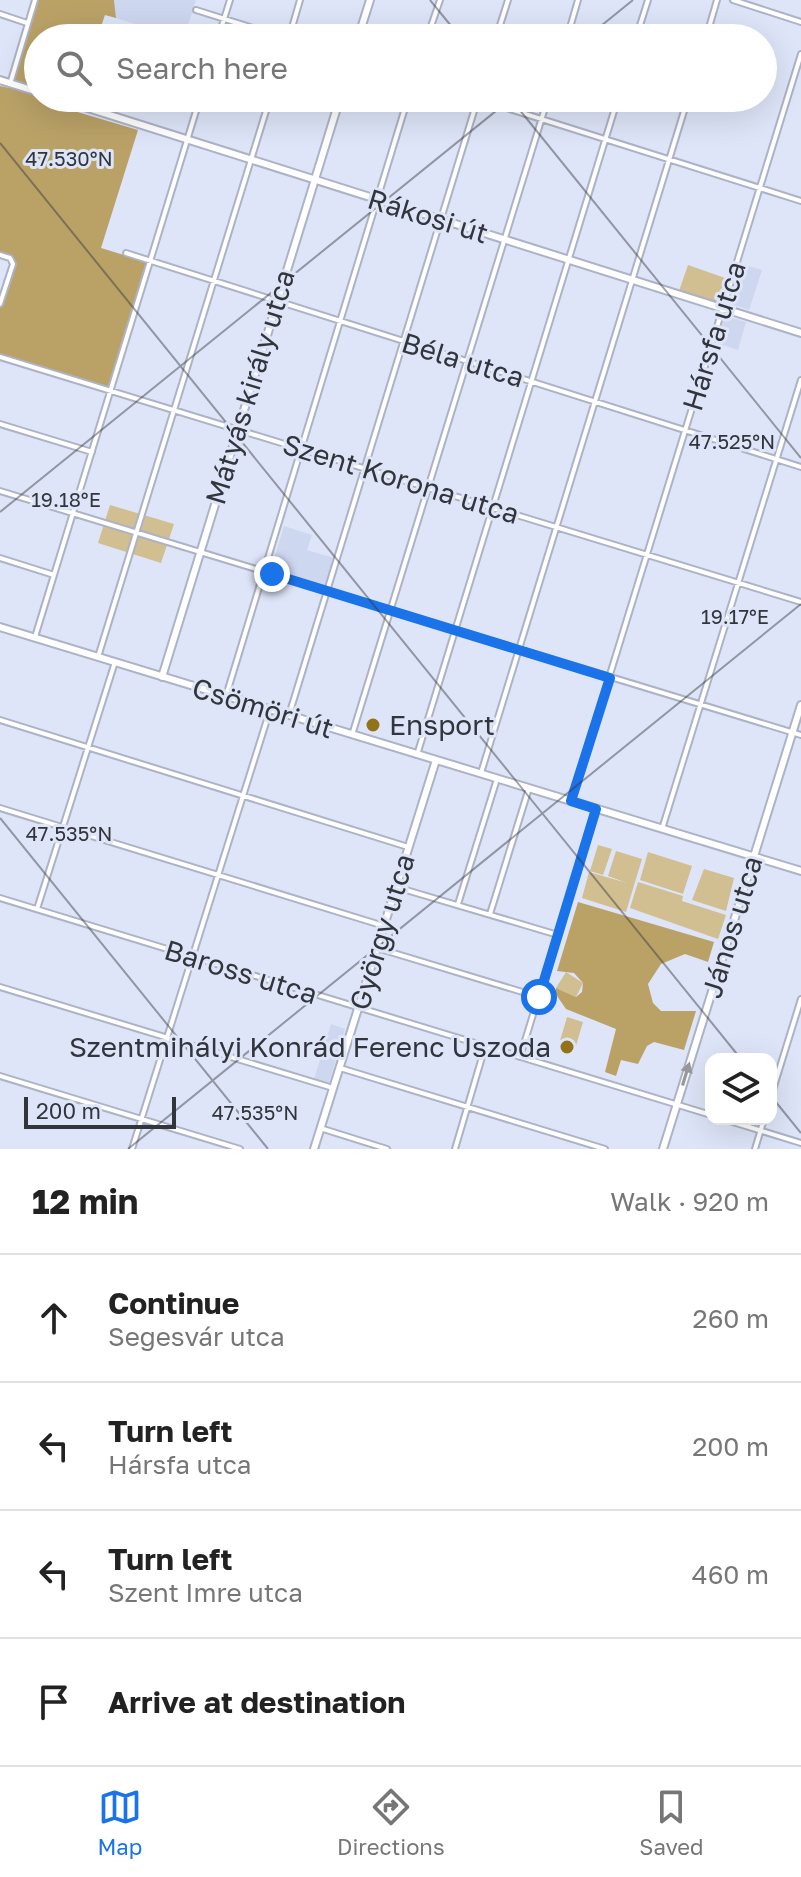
<!DOCTYPE html>
<html lang="en">
<head>
<meta charset="utf-8">
<style>
	body { margin:0; font-family:"Golos Text",sans-serif; background:#f6f6f6; color:#222 }
	.controls { position:absolute; right:24px; bottom:24px; display:grid; overflow:hidden; border-radius:16px; box-shadow:0 8px 32px #0002 }
	.controls button { width:72px; height:72px; display:grid; place-items:center; padding:0; border:0; border-bottom:2px solid #e0e0e0; background:#fff; color:#222; font:40px sans-serif }
	.scale { position:absolute; left:24px; bottom:20px; width:152px; box-sizing:border-box; padding-left:8px; border:4px solid #32353c; border-top:0; font-size:22px; line-height:28px; white-space:nowrap; color:#32353c; -webkit-text-stroke:6px #dee5f8; paint-order:stroke }
	.stop { position:absolute; width:24px; height:24px; margin:-18px; border:6px solid #1a73e8; border-radius:50%; background:#fff }
	.stop.end { background:#1a73e8; border-color:#fff; box-shadow:0 2px 8px #0008 }
	.list { margin:0; padding:0; list-style:none }
	h2 { display:flex; justify-content:space-between; align-items:center; height:104px; margin:0; padding:0 32px; font-size:34px }
	h2 small { font-size:26px; font-weight:400; color:#767676 }
	.list li { display:grid; grid-template-columns:52px 1fr auto; gap:24px; align-items:center; box-sizing:border-box; height:128px; padding:0 32px; border-top:2px solid #e0e0e0 }
	.list b { display:block; font-size:30px; white-space:nowrap }
	.list p { margin:0; font-size:26px; white-space:nowrap; color:#767676 }
	.list em { font-size:26px; font-style:normal; color:#767676 }
	.icon { flex:none; width:44px; height:44px; fill:none; stroke:currentColor; stroke-width:2; stroke-linecap:round; stroke-linejoin:round }
	.map { position:relative; flex:none; width:801px; height:1149px; overflow:hidden }
	.search { position:absolute; background:#fff; box-shadow:0 8px 32px #0002; left:24px; right:24px; top:24px; height:88px; display:flex; align-items:center; gap:20px; box-sizing:border-box; padding:0 28px; border-radius:44px; color:#767676; font-size:30px }
	.sheet { height:616px; background:#fff }
	nav { display:flex; justify-content:space-around; align-items:center; box-sizing:border-box; height:112px; border-top:2px solid #e0e0e0; background:#fff; font-size:22px; color:#767676 }
	nav a { display:grid; justify-items:center; gap:4px }
	nav .on { color:#1a73e8 }
	.map>svg:first-child { display:block }
	.built { fill:#ced7f0 }
	.green { fill:#d1be91 }
	.forest { fill:#baa267 }
	.lines { fill:none; stroke-linecap:round; stroke-linejoin:round }
	.street-casing { stroke:#adb3c5; stroke-width:8 }
	.secondary-casing { stroke:#adb3c5; stroke-width:10 }
	.street { stroke:#fff; stroke-width:4 }
	.secondary { stroke:#fff; stroke-width:6 }
	.oneway { fill:#989a9e }
	.route { stroke:#1a73e8; stroke-width:10 }
	.ticks { fill:none; stroke:#32353c; stroke-width:2; stroke-opacity:0.45 }
	.poi-dot { fill:#927319; stroke:#dee5f8; stroke-width:3 }
	.labels { text-anchor:middle; stroke-width:6; stroke-linejoin:round; paint-order:stroke }
	.street-label { font-size:28px; fill:#32353c; stroke:#dee5f8 }
	.poi-label { font-size:28px; fill:#32353c; stroke:#dee5f8; text-anchor:start }
	.ticks-label { font-size:20px; text-anchor:middle; fill:#32353c; stroke:#dee5f8; stroke-width:6; stroke-linejoin:round; paint-order:stroke }
</style>
</head>
<body>
<div class="map">
<svg width="801" height="1149" viewBox="0 0 801 1149">
	<rect width="100%" height="100%" fill="#dee5f8"/>
	<path class="built" d="M114 0H196L184 38H147L150 29 116 18Z
		M741 264 762 270 749 310 729 303Z
		M725 316 746 322 738 350 717 343Z
		M284 526 312 535 307 550 334 558 325 587 271 569Z
		M331 1024 345 1029 329 1083 314 1079Z"/>
	<path class="green" d="M688 265 725 278 717 304 679 291Z
		M110 505 174 524 161 563 98 543Z
		M598 845 612 849 603 875 590 871Z
		M616 851 642 859 626 912 582 898 589 872 627 883 608 876Z
		M648 852 692 866 683 894 640 880Z
		M704 869 734 878 726 911 692 900Z
		M638 882 683 896 682 901 726 915 718 939 630 908Z
		M566 972 583 983 576 997 556 988Z
		M567 1017 583 1022 575 1049 559 1044Z"/>
	<path class="forest" d="M36 0H114L116 18 105 15 97 38H38V98H77L74 111 138 130 101 248 150 263 111 390 0 357V304L13 264 0 255V86L9 88Z
		M578 902 714 942 708 962 685 954 661 964 648 984 653 1003 661 1011H696L684 1050 654 1042 647 1046 638 1064 621 1060 616 1076 605 1072 616 1029 566 1009 555 993 556 988 576 997 582 992 583 983 574 973 557 971Z"/>
	<g class="lines">
		<defs>
			<path id="street" d="M733 0 801 22
				M196 10 285 38
				M0 14 27 23
				M107 38V37
				M218 38 230 0
				M289 38 300 0
				M427 38 440 0
				M496 38 508 0
				M567 38 578 0
				M636 38 648 0
				M706 38 717 0
				M10 84 35 0
				M478 99 801 201
				M85 107 88 98
				M126 253 801 467
				M0 255 10 258 13 264 0 304
				M0 357 801 602
				M0 424 92 452
				M0 491 801 735
				M0 558 54 575
				M35 637 200 98
				M98 657 270 98
				M226 696 408 98
				M289 715 478 98
				M0 720 408 847
				M352 735 548 98
				M417 755 618 98
				M481 773 688 98
				M571 801 801 54
				M0 808 384 926
				M662 829 801 380
				M396 887 558 935
				M0 898 711 1115
				M458 904 497 779
				M37 909 115 662
				M490 914 529 788
				M377 948 539 997
				M0 987 333 1088
				M520 1057 596 809
				M340 1068 605 1149
				M0 1076 240 1149
				M771 1096 801 999
				M723 1119 801 1143
				M320 1128 387 1149
				M132 1149 270 710
				M455 1149 485 1047
				M755 1149 764 1119"/>
			<path id="secondary" d="M358 38 370 0
				M0 80 38 92
				M56 98 801 333
				M0 627 801 871
				M162 677 340 98
				M314 1149 436 760
				M663 1149 801 705"/>
		</defs>
		<use href="#street" class="street-casing"/>
		<use href="#secondary" class="secondary-casing"/>
		<use href="#street" class="street"/>
		<use href="#secondary" class="secondary"/>
	</g>
	<defs><path id="oneway-solid" d="M-6-.8H1V-3.2L6.5 0L1 3.2V.8H-6Z" transform="scale(2)"/></defs>
	<use class="oneway" href="#oneway-solid" transform="translate(686 1074) rotate(-73)"/>
	<g class="lines">
		<path class="route" d="M272 574 610 678 571 801 596 809 539 997"/>
	</g>
	<path class="ticks" d="M430 0 461 38M586 38 633 0M510 98 801 458M0 143 741 1059M0 512 512 98M0 818 268 1149M771 1096 801 1133M128 1149 801 604"/>
	<g class="poi-dot">
		<circle cx="373" cy="725" r="8"/>
		<circle cx="567" cy="1047" r="8"/>
	</g>
	<g class="labels">
		<g class="street-label">
			<text transform="translate(428 216) rotate(17)" y="10">Rákosi út</text>
			<text transform="translate(714 336) rotate(-73)" y="10">Hársfa utca</text>
			<text transform="translate(463 360) rotate(17)" y="10">Béla utca</text>
			<text transform="translate(250 387) rotate(-73)" y="10">Mátyás király utca</text>
			<text transform="translate(401 479) rotate(17)" y="10">Szent Korona utca</text>
			<text transform="translate(263 708) rotate(17)" y="10">Csömöri út</text>
			<text transform="translate(732 927) rotate(-73)" y="10">János utca</text>
			<text transform="translate(382 932) rotate(-73)" y="10">György utca</text>
			<text transform="translate(241 972) rotate(17)" y="10">Baross utca</text>
		</g>
		<g class="poi-label">
			<text x="389" y="735">Ensport</text>
			<text x="551" y="1057" text-anchor="end">Szentmihályi Konrád Ferenc Uszoda</text>
		</g>
	</g>
	<g class="ticks-label">
		<text x="69" y="166">47.530°N</text>
		<text x="732" y="449">47.525°N</text>
		<text x="66" y="507">19.18°E</text>
		<text x="735" y="624">19.17°E</text>
		<text x="69" y="841">47.535°N</text>
		<text x="255" y="1120">47.535°N</text>
	</g>
</svg>
<div class="controls">
<button><svg class="icon" aria-label="layers" viewBox="0 0 24 24"><path d="M12 4l9 5-9 5-9-5zM3 14l9 5 9-5"/></svg></button>
</div>
<div class="scale">200 m</div>
<div class="stop" style="left:539px;top:997px"></div>
<div class="stop end" style="left:272px;top:574px"></div>
<div class="search"><svg class="icon" aria-label="search" viewBox="0 0 24 24"><circle cx="10" cy="10" r="6"/><path d="M15 15l6 6"/></svg>Search here</div>
</div>
<section class="sheet">
<h2>12 min<small>Walk · 920 m</small></h2>
<ul class="list">
<li><svg class="icon" aria-label="ahead" viewBox="0 0 24 24"><path d="M12 20V5M6 11l6-6 6 6"/></svg><div><b>Continue</b><p>Segesvár utca</p></div><em>260 m</em></li>
<li><svg class="icon" aria-label="left" viewBox="0 0 24 24"><path d="M17 20v-9H6M10 6l-5 5 5 5"/></svg><div><b>Turn left</b><p>Hársfa utca</p></div><em>200 m</em></li>
<li><svg class="icon" aria-label="left" viewBox="0 0 24 24"><path d="M17 20v-9H6M10 6l-5 5 5 5"/></svg><div><b>Turn left</b><p>Szent Imre utca</p></div><em>460 m</em></li>
<li><svg class="icon" aria-label="arrive" viewBox="0 0 24 24"><path d="M6 21V4h12l-3 4 3 4H6"/></svg><div><b>Arrive at destination</b></div></li>
</ul>
</section>
<nav>
<a class="on"><svg class="icon" aria-label="map" viewBox="0 0 24 24"><path d="M3 6l6-2 6 2 6-2v14l-6 2-6-2-6 2zM9 4v14M15 6v14"/></svg>Map</a>
<a><svg class="icon" aria-label="directions" viewBox="0 0 24 24"><path d="M12 3l9 9-9 9-9-9zM9 14v-3h6M13 9l2 2-2 2"/></svg>Directions</a>
<a><svg class="icon" aria-label="saved" viewBox="0 0 24 24"><path d="M7 4h10v16l-5-4-5 4z"/></svg>Saved</a>
</nav>
</body>
</html>
